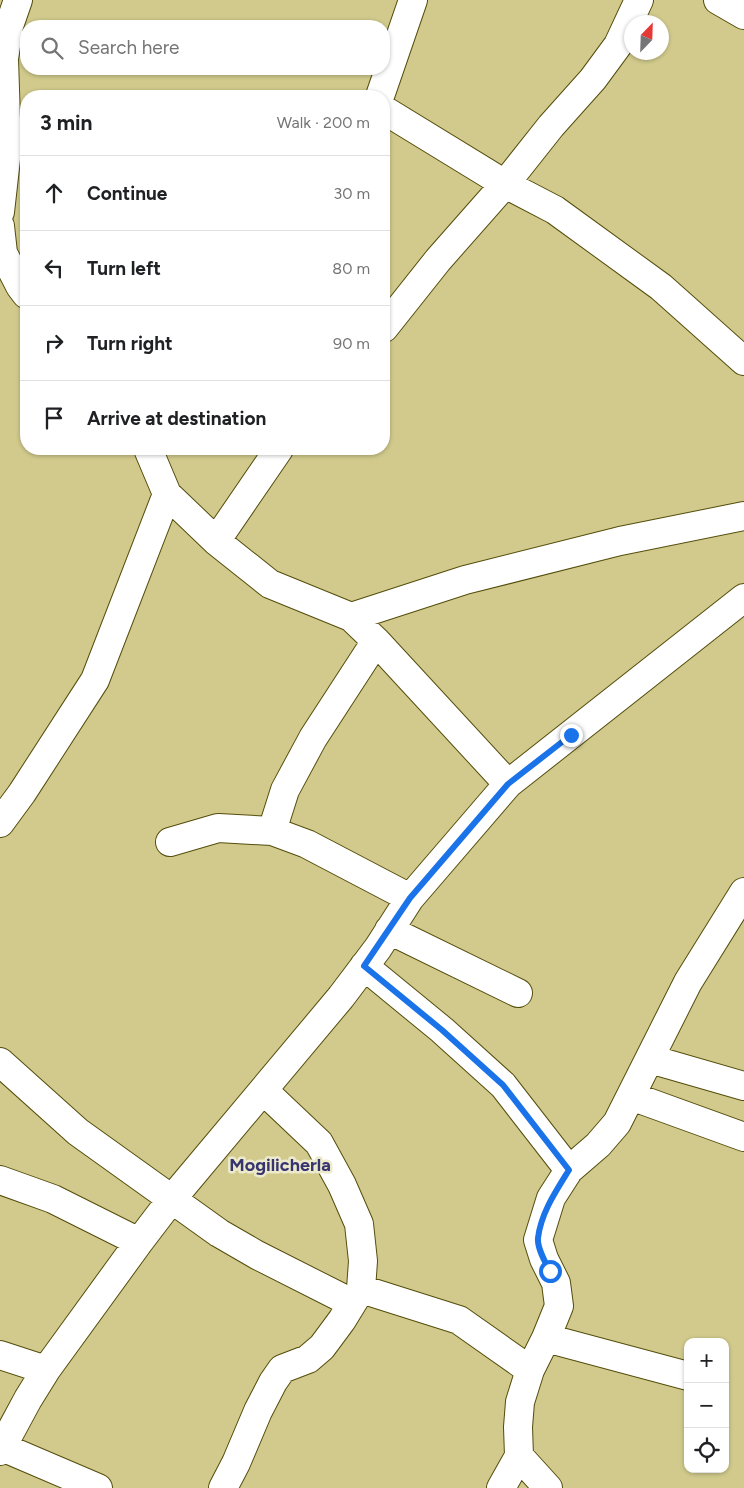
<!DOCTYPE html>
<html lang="en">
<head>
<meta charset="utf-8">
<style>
	body { margin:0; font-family:Figtree,sans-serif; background:#f6f6f6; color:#202124 }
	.controls { position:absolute; right:15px; bottom:15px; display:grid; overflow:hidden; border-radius:10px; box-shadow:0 1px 4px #0004 }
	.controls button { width:45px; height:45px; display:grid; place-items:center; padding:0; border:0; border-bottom:1px solid #e0e0e0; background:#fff; color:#202124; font:25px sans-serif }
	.compass { position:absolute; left:624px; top:15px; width:45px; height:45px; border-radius:50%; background:#fff; box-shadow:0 1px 4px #0004; rotate:23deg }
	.stop { position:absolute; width:15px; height:15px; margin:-11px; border:4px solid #1a73e8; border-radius:50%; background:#fff }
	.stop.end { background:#1a73e8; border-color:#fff; box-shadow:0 1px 5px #0008 }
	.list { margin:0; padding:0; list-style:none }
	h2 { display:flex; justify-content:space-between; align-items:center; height:65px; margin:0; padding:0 20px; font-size:21px }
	h2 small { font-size:16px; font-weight:400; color:#757577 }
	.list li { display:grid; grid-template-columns:32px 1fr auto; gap:15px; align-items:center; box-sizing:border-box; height:75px; padding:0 20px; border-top:1px solid #e0e0e0 }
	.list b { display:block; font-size:19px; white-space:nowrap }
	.list em { font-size:16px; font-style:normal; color:#757577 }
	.icon { flex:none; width:28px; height:28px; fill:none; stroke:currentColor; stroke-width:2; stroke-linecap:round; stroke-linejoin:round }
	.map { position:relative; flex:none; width:744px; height:1488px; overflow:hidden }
	.search { position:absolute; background:#fff; box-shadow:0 1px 4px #0004; left:20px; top:20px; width:370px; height:55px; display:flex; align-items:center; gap:12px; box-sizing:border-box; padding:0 18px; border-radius:20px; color:#757577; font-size:19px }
	.panel { position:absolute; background:#fff; box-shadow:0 1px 4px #0004; left:20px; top:90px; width:370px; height:365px; border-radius:20px }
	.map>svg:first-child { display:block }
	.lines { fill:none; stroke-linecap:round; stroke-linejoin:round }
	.minor-casing { stroke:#544d0b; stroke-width:30 }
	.minor { stroke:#fff; stroke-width:28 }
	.route { stroke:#1a73e8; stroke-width:6 }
	.labels { text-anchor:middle; stroke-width:5; stroke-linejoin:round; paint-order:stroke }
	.quarter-label { font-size:18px; font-weight:bold; fill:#37346f; stroke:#eceacb }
</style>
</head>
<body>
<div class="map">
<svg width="744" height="1488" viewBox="0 0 744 1488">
	<rect width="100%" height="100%" fill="#d1ca8c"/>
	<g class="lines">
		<defs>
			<path id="minor" d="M718 0 744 15
				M380 96 413 0
				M384 110 505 184 555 210 661 287 744 361
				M0 212 7 150 4 59 9 26 18 0
				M0 226 3 253 20 286 26 294
				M384 328 438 260 505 184 551 126 593 79 618 45 639 0
				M148 449 167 494
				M216 541 279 449
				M351 617 376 641 508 784
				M0 823 22 793 95 680 167 494 216 541 270 584 351 617 465 580 620 541 744 516
				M272 831 285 790 313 738 376 641
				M170 842 218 828 272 831 307 844 410 898
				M389 930 518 993
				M364 966 442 1030 503 1085 569 1170
				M650 1059 744 1086
				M0 1062 78 1132 219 1233 257 1255 352 1303
				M631 1096 744 1137
				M0 1180 53 1199 139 1242
				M361 1289 459 1320 530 1370
				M546 1338 688 1376
				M0 1355 46 1370
				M2 1447 98 1488
				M0 1451 28 1399 46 1370 139 1242 171 1200 341 997 378 948 410 898 508 784 744 598
				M223 1488 236 1463 258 1411 273 1382 282 1369 308 1359 322 1347 342 1320 361 1289 363 1261 359 1224 342 1185 319 1143 263 1090
				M501 1488 519 1456
				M548 1488 519 1456 518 1427 520 1402 530 1370 546 1338 559 1306 556 1283 544 1259 538 1240 551 1198 569 1170 598 1145 617 1123 688 982 744 892"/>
		</defs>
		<use href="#minor" class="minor-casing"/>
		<use href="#minor" class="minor"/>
	</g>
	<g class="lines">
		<path class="route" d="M550 1271C545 1262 537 1248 538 1238 541 1213 556 1191 569 1170L503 1085 442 1030 364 966 410 898 508 784 571 735"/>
	</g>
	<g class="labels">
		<g class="quarter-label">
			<text x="280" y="1171">Mogilicherla</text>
		</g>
	</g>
</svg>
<div class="controls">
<button>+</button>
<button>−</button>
<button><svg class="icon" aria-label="locate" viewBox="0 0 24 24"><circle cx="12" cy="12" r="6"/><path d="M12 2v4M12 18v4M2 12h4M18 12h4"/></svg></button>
</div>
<svg class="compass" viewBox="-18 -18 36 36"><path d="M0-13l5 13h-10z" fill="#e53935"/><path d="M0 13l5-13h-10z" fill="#757577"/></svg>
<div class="stop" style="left:550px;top:1271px"></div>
<div class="stop end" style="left:571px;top:735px"></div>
<div class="search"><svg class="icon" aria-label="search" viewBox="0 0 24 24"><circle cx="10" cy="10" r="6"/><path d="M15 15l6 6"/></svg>Search here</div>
<section class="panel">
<h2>3 min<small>Walk · 200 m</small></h2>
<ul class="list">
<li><svg class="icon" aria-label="ahead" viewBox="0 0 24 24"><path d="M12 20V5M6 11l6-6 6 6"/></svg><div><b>Continue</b></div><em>30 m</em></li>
<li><svg class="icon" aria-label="left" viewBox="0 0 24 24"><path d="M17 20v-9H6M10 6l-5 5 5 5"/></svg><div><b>Turn left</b></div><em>80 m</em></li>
<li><svg class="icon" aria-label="right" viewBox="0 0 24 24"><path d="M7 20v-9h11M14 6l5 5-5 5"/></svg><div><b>Turn right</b></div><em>90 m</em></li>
<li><svg class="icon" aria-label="arrive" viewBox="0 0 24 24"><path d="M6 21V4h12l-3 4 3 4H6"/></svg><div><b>Arrive at destination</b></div></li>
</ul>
</section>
</div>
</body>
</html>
